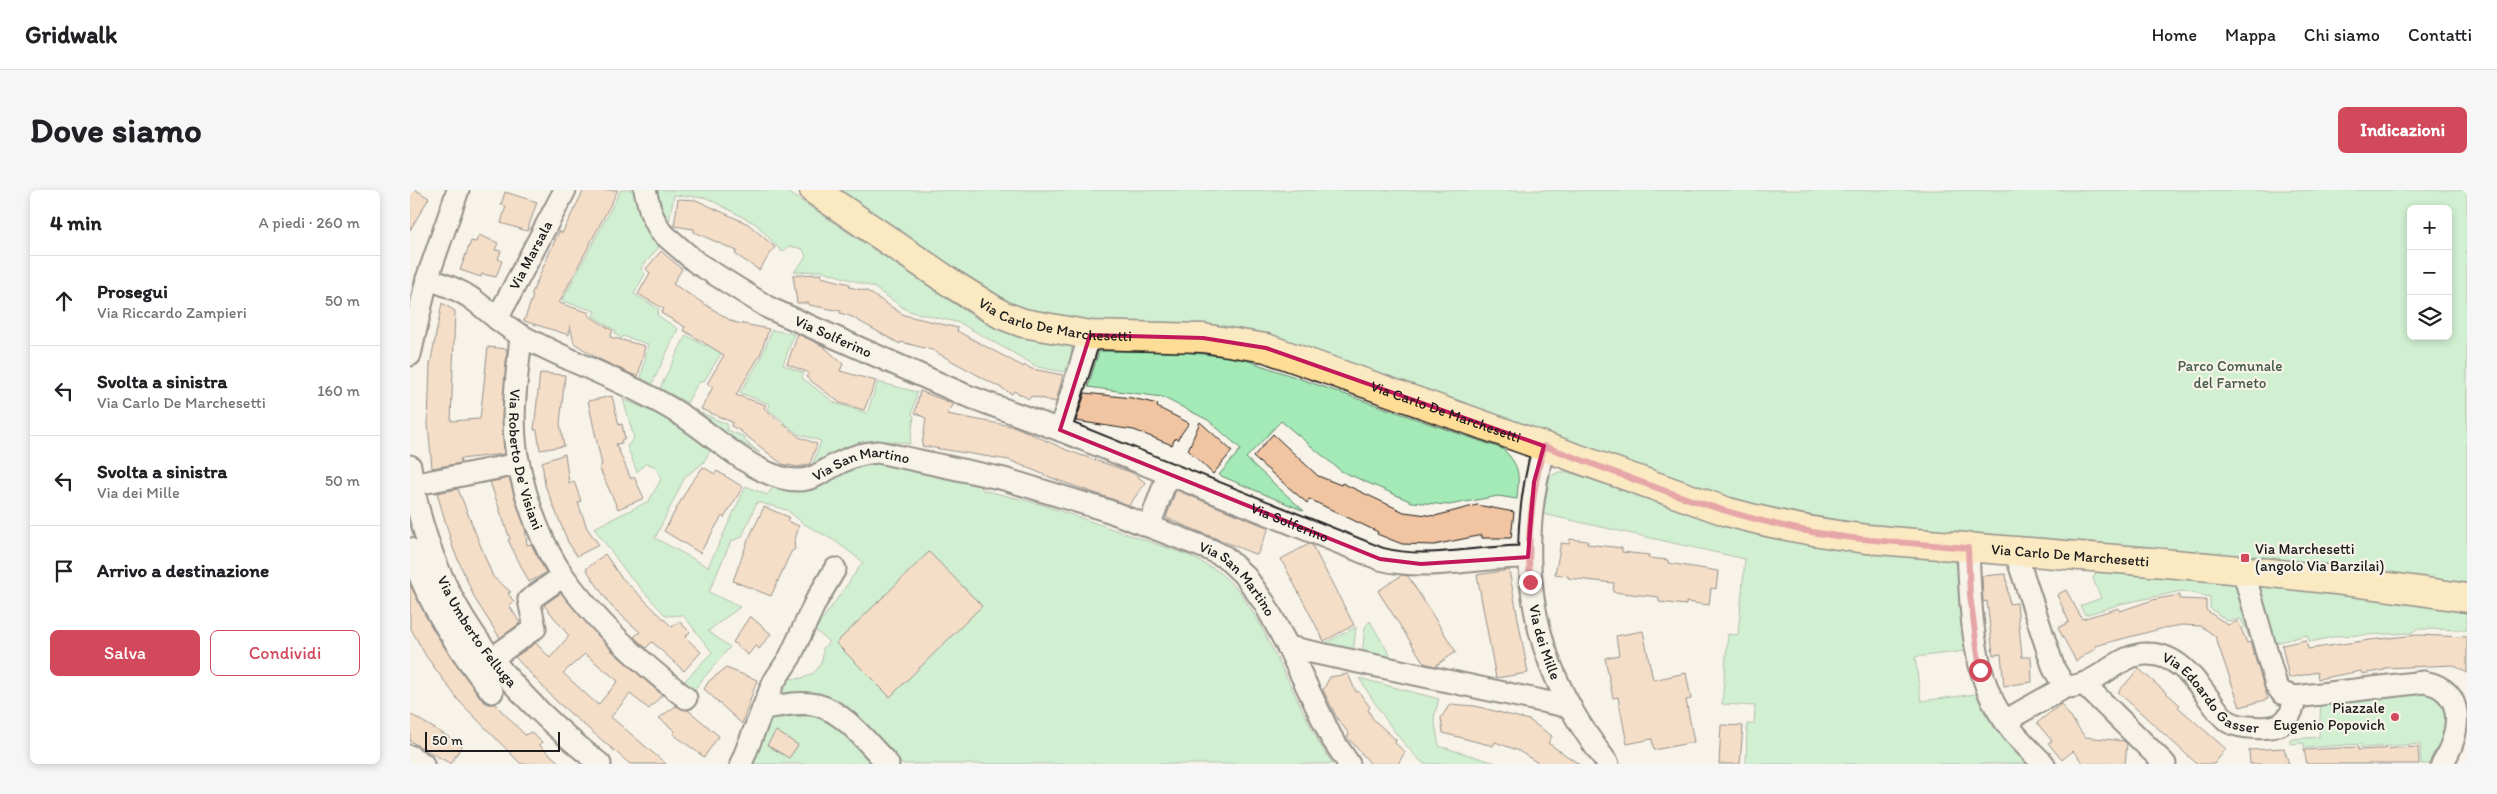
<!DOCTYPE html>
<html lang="it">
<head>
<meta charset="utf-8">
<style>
	body { margin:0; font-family:Itim,sans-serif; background:#f6f6f6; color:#202124 }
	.controls { position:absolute; right:15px; top:15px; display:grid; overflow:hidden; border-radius:8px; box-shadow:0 2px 8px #0003 }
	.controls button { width:45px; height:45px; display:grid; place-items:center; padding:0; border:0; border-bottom:1px solid #e0e0e0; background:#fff; color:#202124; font:25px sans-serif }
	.scale { position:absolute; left:15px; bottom:12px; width:135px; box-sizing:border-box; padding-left:5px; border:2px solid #1c1c1c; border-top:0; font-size:14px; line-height:18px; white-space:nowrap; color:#1c1c1c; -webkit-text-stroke:4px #f7f3e8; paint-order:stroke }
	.stop { position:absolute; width:15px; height:15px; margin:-11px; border:4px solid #d1495b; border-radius:50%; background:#fff }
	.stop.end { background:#d1495b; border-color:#fff; box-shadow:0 1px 5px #0008 }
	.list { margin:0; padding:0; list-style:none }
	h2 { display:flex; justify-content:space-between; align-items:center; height:65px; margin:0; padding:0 20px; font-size:21px }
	h2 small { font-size:16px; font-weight:400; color:#757577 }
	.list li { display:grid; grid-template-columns:32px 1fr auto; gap:15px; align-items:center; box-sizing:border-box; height:90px; padding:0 20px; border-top:1px solid #e0e0e0 }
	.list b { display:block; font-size:19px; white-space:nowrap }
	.list p { margin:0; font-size:16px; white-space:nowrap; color:#757577 }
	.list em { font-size:16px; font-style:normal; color:#757577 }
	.actions { display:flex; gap:10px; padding:15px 20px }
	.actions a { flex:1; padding:11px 0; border:1px solid #d1495b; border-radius:8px; text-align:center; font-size:18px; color:#d1495b }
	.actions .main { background:#d1495b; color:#fff }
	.icon { flex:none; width:28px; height:28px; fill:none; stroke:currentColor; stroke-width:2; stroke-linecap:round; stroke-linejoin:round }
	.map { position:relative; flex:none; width:2057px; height:574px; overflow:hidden; border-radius:8px }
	header { display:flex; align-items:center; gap:30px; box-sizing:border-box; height:70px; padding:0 25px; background:#fff; border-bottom:1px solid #e0e0e0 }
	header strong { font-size:24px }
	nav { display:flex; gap:28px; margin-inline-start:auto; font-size:18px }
	.intro { display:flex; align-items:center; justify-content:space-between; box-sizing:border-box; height:120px; padding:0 30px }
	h1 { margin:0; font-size:35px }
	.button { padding:12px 22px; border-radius:8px; background:#d1495b; color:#fff; font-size:18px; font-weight:700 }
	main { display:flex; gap:30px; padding:0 30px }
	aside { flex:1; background:#fff; border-radius:8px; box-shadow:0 2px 8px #0003 }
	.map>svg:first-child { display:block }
	.green { fill:#a3eab7; stroke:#60836a; fill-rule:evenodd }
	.building { fill:#f1c5a1; stroke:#1c1c1c; fill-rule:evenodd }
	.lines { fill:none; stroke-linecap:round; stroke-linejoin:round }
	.minor-casing { stroke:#1c1c1c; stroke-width:25 }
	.major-casing { stroke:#1c1c1c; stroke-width:31 }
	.minor { stroke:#f7f3e8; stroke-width:21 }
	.major { stroke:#fedd96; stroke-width:28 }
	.route { stroke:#d1495b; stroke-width:6 }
	.marked { fill:none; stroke:#c2185b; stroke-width:4; stroke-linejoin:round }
	.poi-dot { fill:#d1495b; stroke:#f7f3e8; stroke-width:2 }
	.labels { text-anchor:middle; stroke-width:4.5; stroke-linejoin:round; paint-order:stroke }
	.street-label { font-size:15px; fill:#1c1c1c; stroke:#f7f3e8 }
	.park-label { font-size:15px; fill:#445a4a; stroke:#f7f3e8 }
	.poi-label { font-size:15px; fill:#1c1c1c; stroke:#f7f3e8; text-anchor:start }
</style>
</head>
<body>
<header>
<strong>Gridwalk</strong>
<nav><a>Home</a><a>Mappa</a><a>Chi siamo</a><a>Contatti</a></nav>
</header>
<div class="intro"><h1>Dove siamo</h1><a class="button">Indicazioni</a></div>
<main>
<aside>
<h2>4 min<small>A piedi · 260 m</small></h2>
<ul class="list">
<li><svg class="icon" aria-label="ahead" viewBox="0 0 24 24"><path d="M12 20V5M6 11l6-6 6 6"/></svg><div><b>Prosegui</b><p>Via Riccardo Zampieri</p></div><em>50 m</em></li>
<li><svg class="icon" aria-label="left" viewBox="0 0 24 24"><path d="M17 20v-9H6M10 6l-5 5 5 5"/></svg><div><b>Svolta a sinistra</b><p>Via Carlo De Marchesetti</p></div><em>160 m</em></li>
<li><svg class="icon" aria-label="left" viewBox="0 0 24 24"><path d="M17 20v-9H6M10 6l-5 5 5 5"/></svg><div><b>Svolta a sinistra</b><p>Via dei Mille</p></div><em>50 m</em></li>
<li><svg class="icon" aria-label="arrive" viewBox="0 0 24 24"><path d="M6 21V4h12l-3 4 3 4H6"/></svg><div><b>Arrivo a destinazione</b></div></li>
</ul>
<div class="actions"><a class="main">Salva</a><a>Condividi</a></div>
</aside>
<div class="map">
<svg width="2057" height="574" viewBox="0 0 2057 574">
	<rect width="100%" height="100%" fill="#f7f3e8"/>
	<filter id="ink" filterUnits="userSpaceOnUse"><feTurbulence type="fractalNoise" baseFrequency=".02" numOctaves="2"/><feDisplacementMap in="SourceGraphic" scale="10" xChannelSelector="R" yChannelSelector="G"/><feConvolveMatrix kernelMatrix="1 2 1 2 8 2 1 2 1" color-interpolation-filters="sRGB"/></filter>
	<g filter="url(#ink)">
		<path class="green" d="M211 0H223L233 30 249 57 231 78 235 84 224 104 249 119 247 125 268 139 242 194 231 188 238 154 213 146 211 149 205 143 206 141 183 126 185 121 152 111Z
			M245 0H375L566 128 605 146 662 156 659 183 628 177 550 133 498 121 463 97 413 81 384 82 396 67 393 59 380 56 372 62 346 34 297 8 264 5 259 31 250 15Z
			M425 0H2057V397L1404 331 1342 318 1003 200 648 130 592 112ZM2001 19H2038V146H2001Z
			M313 127 325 132 317 154 294 191 288 193 277 213 250 198 276 145 295 156Z
			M362 140 384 144 373 175 394 183 392 188 425 213 457 223 468 192 507 202 502 224 504 226 500 254C460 246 433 252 401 279L411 251 388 244 358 219 360 214 330 203 351 168Z
			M689 161 774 162 830 168 1093 259C1111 277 1109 285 1107 309L1088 306 1039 315 1002 312 931 281 871 231 836 268 894 321 809 285 831 259 798 230 752 207 678 197Z
			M213 209 267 233 300 261 293 273 275 287 245 348 298 377 336 296 357 305 365 295C398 307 432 280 464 273L566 288 573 300 630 314 778 365 808 381 829 401 848 430 909 553 923 574H339L362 525 425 511C399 503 391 499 364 508L377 488C397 492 415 480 413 458L419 452 405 440 453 372 425 351 394 334 377 320 347 312 332 347 321 351 299 402 330 417 298 441 320 457 281 503 271 495 302 462 273 425 256 426 217 383 184 338 239 311 251 289 246 277 236 273 227 282 217 256 224 248Z
			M289 222 317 234V240L335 247 334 250 350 263 320 246Z
			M1149 282H1158L1355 347 1428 360 1542 368 1546 372 1556 461 1505 467 1511 511 1566 504 1576 525 1617 574H1336L1337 534H1344L1345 516 1312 514 1318 444 1328 445 1335 369 1133 324 1140 286Z
			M1687 380 1828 394 1845 448 1840 449 1831 429 1817 431 1800 418V407L1771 401 1711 414 1675 425 1670 416 1691 408 1683 389Z
			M1847 395 1909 401 2057 423V440L2006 439 2002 443 1927 446 1900 452 1897 445 1866 453Z
			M960 431 984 472 952 465 955 437Z
			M946 437 943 464 920 459 917 452Z
			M949 488 1029 509 1024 527 1029 556 1089 574H1014C987 550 968 518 949 488Z
			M2015 499 2025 503 2040 525 2025 574H2011L2010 554 1951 558V554L1894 558V553L1880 554V549L1909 547 1911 511Z"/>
		<path class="building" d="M0 0H6L19 8 0 40Z
			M174 0H208L149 113 180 123 178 125 203 141 200 147 235 156 228 187 187 168 164 153 160 135 159 145 114 131 123 106 121 105 149 41 152 43Z
			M95 2 127 12 117 41 91 33 96 16 91 15Z
			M268 9 286 10 338 34 365 57 349 80 325 64 327 61 284 42V39L264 36Z
			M69 45 88 53 85 60 91 61 88 69 92 71 86 87 72 84 71 87 50 80 61 51 66 52Z
			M251 61 272 79 263 94 323 132 359 139 350 165 326 205 356 215 354 218 389 247 407 254 400 274 388 277 372 274 329 240 321 236 322 232 291 219 303 197 297 194 314 165 273 140 275 137 251 123 254 119 228 104 240 83 236 79Z
			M412 84 411 87 440 94 439 97 457 101 494 125 548 138 547 141 614 177 615 175 622 179 653 185 646 212 621 206 619 209 604 201 602 204 522 160 491 152 490 154 440 126 430 123 431 121 399 115V113H387L383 85Z
			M32 113 45 121 41 231 70 229 78 157 97 159 92 227 94 264 50 269 51 273 22 278 18 233 20 175Z
			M388 144 413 156 433 174 430 181 466 191 454 220 430 213 396 187 399 183 377 174Z
			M130 183 155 185 150 234 154 256 130 260 127 240H124Z
			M510 201 544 214 537 224 606 237 659 261 723 283 736 293 719 315 647 290 599 270 512 256 516 228 505 223Z
			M675 203 722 208 748 214 747 217 779 233 767 250 765 248 762 255 724 240 666 231Z
			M202 206 209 235 212 234 215 249 211 250 212 253 206 254 221 289 224 287 234 308 208 319 189 277 192 275 178 211Z
			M790 232 822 261 803 284 778 260Z
			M863 244 908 286 931 295 932 293 994 322 1025 326 1067 315 1104 322 1101 348H1072V345L1024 355 992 354 967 344 968 342 899 309 897 313 843 267Z
			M155 264 159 293 164 291 171 311 168 313 177 338 189 355 167 366 158 352 135 295 132 272Z
			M293 277 305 284 307 281 333 297 314 328 312 326 290 363 254 341 279 296Z
			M99 288 115 338 117 355 121 354 136 383 119 392 98 350 100 349 80 292Z
			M48 299 83 387 101 402 98 403 104 412 99 415 110 433 90 448 65 409 43 358 27 303Z
			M766 300 859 338 847 365 756 328Z
			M354 317 379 327 377 331 389 336 384 353 385 359 381 362 361 406 323 391 338 350Z
			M1160 349 1178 351 1177 354 1212 358V362L1239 365 1238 368 1258 370V373L1308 381 1306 399 1301 398 1299 415 1276 412V415L1249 412V407L1203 402 1204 393 1158 388V386L1145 384 1151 353 1159 354Z
			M899 354 902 355 944 435 914 451 871 369Z
			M519 362 572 416 480 507 426 453Z
			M195 364 210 386 262 437 269 431 280 442 275 447 291 462 274 481 242 452 236 458 224 447 230 442 201 416 176 379Z
			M1099 380 1118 483 1086 488 1067 385Z
			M1596 384 1599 414 1607 413 1612 467H1621L1622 492 1594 496 1591 464 1583 465 1577 411 1573 412 1572 386Z
			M992 385 998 386 1046 462 1025 476 1014 473 968 401Z
			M0 394 24 441 72 510 78 514H85L115 545 121 542 132 552 129 555 151 574H111L49 511 16 466 0 437Z
			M1656 400 1672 429 1709 418 1710 421 1746 409 1770 405V409L1796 410V420L1818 435 1828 431 1837 453 1840 452 1858 509 1830 517 1805 446 1791 436 1772 435 1754 438 1685 456 1686 458 1666 471 1648 438 1659 432 1647 405Z
			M151 403 202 461 252 505 239 519 220 504 201 527 256 574H220L147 512 105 467 126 453 140 468 159 446 134 415ZM175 464 208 491 188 515 153 483Z
			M340 426 361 444 349 459 346 455 338 465 323 452Z
			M1233 441 1243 490 1276 483 1281 509 1276 510 1284 552 1244 560 1242 549 1217 554 1208 507 1203 508 1195 468 1209 465 1206 446Z
			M2007 445 2057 447V483L2043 475 1975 478V480L1952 484 1951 481 1908 489 1907 482 1879 488 1872 455 1896 450 1898 459 1960 450Z
			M316 478 347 490 332 534 294 499 299 491Z
			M1729 479 1770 515 1768 517 1816 559 1804 574H1787L1708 502Z
			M938 484 946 502 948 501 960 517 958 520 963 529 986 550 985 553 995 562 988 574H961L937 547 939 544 927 528 913 500 920 487Z
			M1040 514 1065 516 1119 530 1142 546 1138 553 1169 574H1130L1107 560 1085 552 1083 556 1033 543 1031 528Z
			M1651 514 1675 547 1714 551 1717 554 1715 574H1674L1663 561 1652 570 1638 553 1642 551 1627 533Z
			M266 516 278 520 309 546 294 567 263 544 265 541 249 528Z
			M0 524 52 555 41 574 0 551Z
			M1311 535 1333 536 1330 574H1309Z
			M366 541 388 555 379 568 357 555Z
			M1948 557V560L2008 557 2009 574H1897L1894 560Z
			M1874 558 1879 574H1840L1839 560Z"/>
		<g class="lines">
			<defs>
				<g id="minor">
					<path id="s1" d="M235 0 241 23 250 41 287 73 359 118 555 205 650 240 970 369C1019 382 1069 366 1118 367"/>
					<path id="s2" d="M17 89C34 94 51 100 65 111 81 123 96 138 114 147 166 175 223 194 273 226 305 246 348 290 388 290 404 290 415 280 429 273 442 266 454 263 468 262L594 289 699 321 801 360 815 367 836 387 855 414 878 457 1160 517"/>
					<path id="s3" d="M87 129 155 0"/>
					<path id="s4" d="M111 146C107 188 99 234 109 275 116 311 133 358 154 387 188 434 231 473 276 508"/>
					<path d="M0 165 17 89 48 0"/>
					<path d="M650 240 680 145"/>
					<path id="s5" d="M1134 256C1110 348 1114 435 1162 520 1172 539 1185 556 1198 574"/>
					<path id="s6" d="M0 276C18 407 90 495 190 574"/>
					<path d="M2 295 108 274"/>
					<path d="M739 336 758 285"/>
					<path d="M1558 358C1560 404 1561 462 1580 505 1591 531 1613 554 1634 574"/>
					<path d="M0 359C17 413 47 458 82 502"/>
					<path id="s7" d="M1605 361 1644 479 1655 497C1689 497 1707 463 1738 464 1765 464 1783 486 1797 506 1804 515 1810 526 1819 532 1830 538 1860 540 1871 534 1880 528 1884 517 1885 507L1872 503 1866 495 1833 380"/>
					<path d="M878 457 921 547 939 574"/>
					<path d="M81 469 125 438 119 410 153 386"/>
					<path d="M1675 495 1755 574"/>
					<path d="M1885 507 2014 492C2057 499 2051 544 2032 574"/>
					<path d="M353 518C370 516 390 511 407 515 435 522 458 554 478 574"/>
					<path d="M1595 531 1655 497"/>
					<path d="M0 566 13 574"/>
					<path d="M331 574 363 493 380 467 406 411 425 379"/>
				</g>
				<g id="major">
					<path id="s8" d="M404 0 544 95 592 125 613 133 680 145 793 148 856 158 1318 322C1364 335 1409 343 1457 349 1657 366 1858 377 2057 408"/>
				</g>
			</defs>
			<use href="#minor" class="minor-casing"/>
			<use href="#major" class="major-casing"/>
			<use href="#minor" class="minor"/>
			<use href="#major" class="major"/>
		</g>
	</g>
	<g class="lines" filter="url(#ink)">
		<path class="route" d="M1120 392C1117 345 1122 302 1134 256 1214 285 1294 319 1378 337 1436 351 1499 352 1558 358L1560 405 1570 480"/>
	</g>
	<path d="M0 0H2057V574H0ZM680 145 793 148 856 158 1134 256 1124 292 1118 367 1011 374 970 369 650 240Z" fill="#f7f3e8" fill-opacity=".55" fill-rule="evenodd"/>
	<path class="marked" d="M680 145 793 148 856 158 1134 256 1124 292 1118 367 1011 374 970 369 650 240Z"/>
	<g class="poi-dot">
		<rect x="1830" y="363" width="10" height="10" rx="2.5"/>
		<circle cx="1985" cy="527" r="5"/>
	</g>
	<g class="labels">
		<g class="street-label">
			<text dy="5" stroke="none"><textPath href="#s3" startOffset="72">Via Marsala</textPath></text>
			<text dy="5" stroke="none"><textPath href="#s8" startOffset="279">Via Carlo De Marchesetti</textPath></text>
			<text dy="5" stroke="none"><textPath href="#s1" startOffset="248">Via Solferino</textPath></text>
			<text dy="5" stroke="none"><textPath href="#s8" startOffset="684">Via Carlo De Marchesetti</textPath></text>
			<text dy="5" stroke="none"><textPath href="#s4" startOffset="125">Via Roberto De' Visiani</textPath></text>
			<text dy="5" stroke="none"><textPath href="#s2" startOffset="492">Via San Martino</textPath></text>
			<text dy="5" stroke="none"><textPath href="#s1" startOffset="741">Via Solferino</textPath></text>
			<text dy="5" stroke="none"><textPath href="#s8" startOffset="1329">Via Carlo De Marchesetti</textPath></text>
			<text dy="5" stroke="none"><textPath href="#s2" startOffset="898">Via San Martino</textPath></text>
			<text dy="5" stroke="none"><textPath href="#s6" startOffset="181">Via Umberto Felluga</textPath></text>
			<text dy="5" stroke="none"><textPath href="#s5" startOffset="199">Via dei Mille</textPath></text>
			<text dy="5" stroke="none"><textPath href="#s7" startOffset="314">Via Edoardo Gasser</textPath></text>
		</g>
		<g class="park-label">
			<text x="1820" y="181">Parco Comunale<tspan x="1820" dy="17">del Farneto</tspan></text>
		</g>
		<g class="poi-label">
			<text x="1845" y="364">Via Marchesetti<tspan x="1845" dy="17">(angolo Via Barzilai)</tspan></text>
			<text x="1975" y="523" text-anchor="end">Piazzale<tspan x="1975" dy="17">Eugenio Popovich</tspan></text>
		</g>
	</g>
</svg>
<div class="controls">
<button>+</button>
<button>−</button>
<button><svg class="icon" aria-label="layers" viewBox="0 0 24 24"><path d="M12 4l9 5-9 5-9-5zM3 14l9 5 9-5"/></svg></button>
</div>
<div class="scale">50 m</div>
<div class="stop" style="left:1570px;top:480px"></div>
<div class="stop end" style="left:1120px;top:392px"></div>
</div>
</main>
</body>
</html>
